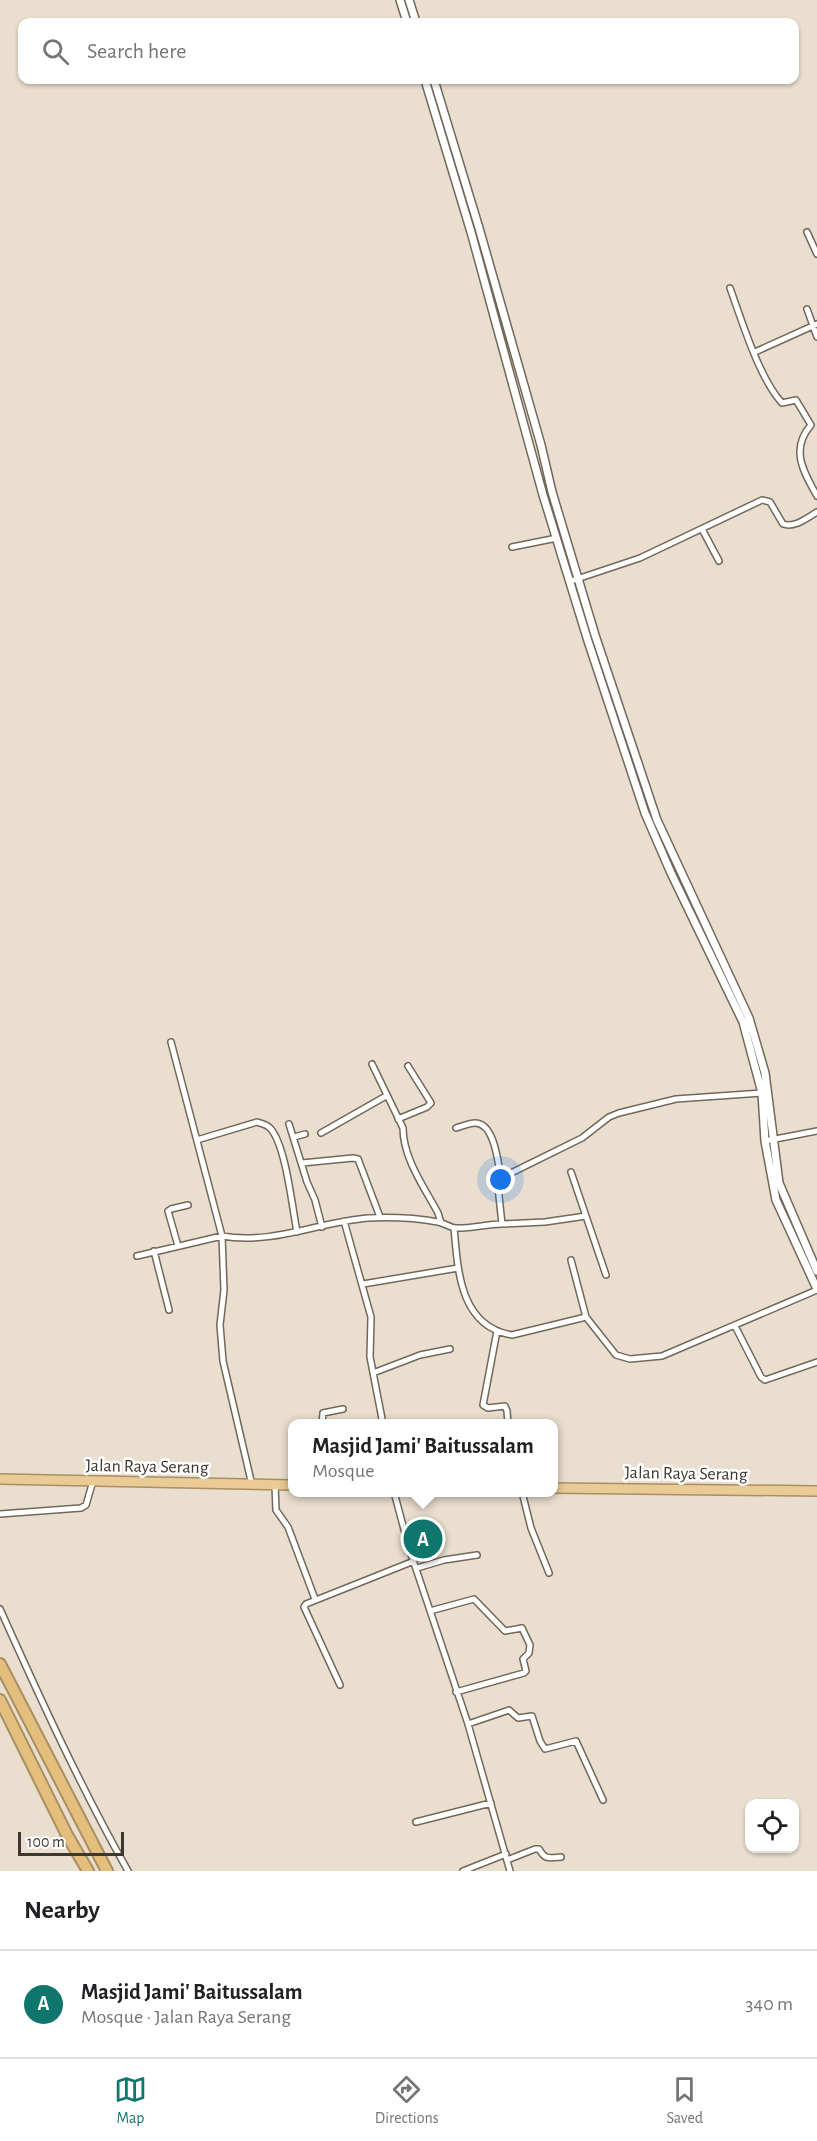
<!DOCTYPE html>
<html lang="en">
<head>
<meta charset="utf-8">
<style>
	body { margin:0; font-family:"Alegreya Sans",sans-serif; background:#f2f2f2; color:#202124 }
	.controls { position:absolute; right:18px; bottom:18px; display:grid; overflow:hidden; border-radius:12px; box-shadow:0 2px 4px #0004 }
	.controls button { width:54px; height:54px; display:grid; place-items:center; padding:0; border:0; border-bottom:2px solid #e0e0e0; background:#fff; color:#202124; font:30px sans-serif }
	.scale { position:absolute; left:18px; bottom:15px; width:106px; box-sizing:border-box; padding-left:6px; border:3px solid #3c3731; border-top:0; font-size:16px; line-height:21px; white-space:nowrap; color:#3c3731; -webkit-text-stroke:4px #fff; paint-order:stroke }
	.you { position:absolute; left:501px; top:1180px; width:21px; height:21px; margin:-15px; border:4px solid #fff; border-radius:50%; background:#1a73e8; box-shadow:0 0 0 9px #1a73e833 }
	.badge { display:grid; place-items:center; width:39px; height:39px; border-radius:50%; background:#0f766e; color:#fff; font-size:20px; font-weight:700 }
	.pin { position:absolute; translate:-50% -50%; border:3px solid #fff; box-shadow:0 2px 6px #0006 }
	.popup { position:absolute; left:288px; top:1419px; width:270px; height:78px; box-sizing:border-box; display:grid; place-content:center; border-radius:12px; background:#fff; filter:drop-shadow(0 2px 4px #0005); font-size:20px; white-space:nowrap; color:#757577 }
	.popup b { font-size:22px; color:#202124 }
	.popup::after { content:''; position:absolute; left:50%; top:100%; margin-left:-12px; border:12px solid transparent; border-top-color:#fff }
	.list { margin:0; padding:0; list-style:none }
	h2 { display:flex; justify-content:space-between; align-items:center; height:78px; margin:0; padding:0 24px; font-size:26px }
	h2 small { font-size:20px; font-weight:400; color:#757577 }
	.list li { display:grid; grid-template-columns:39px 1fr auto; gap:18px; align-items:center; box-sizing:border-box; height:108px; padding:0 24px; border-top:2px solid #e0e0e0 }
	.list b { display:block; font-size:22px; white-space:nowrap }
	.list p { margin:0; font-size:20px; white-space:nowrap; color:#757577 }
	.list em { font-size:20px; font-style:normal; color:#757577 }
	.icon { flex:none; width:33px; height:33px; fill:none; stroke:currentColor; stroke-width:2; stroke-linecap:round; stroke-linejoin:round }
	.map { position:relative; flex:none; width:817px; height:1871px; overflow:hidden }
	.search { position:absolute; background:#fff; box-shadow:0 2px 4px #0004; left:18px; right:18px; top:18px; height:66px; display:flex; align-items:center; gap:15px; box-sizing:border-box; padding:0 21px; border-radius:12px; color:#757577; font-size:22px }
	.sheet { height:186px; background:#fff }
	nav { display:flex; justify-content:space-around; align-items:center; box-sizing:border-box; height:84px; border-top:2px solid #e0e0e0; background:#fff; font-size:16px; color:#757577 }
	nav a { display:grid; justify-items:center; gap:3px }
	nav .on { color:#0f766e }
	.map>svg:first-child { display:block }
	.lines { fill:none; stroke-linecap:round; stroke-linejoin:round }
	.minor-casing { stroke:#72685a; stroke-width:8 }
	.tertiary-casing { stroke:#72685a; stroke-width:10 }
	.trunk-casing { stroke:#a98f62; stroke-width:12 }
	.motorway-casing { stroke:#a98f62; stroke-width:14 }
	.minor { stroke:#fff; stroke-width:5 }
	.tertiary { stroke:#fff; stroke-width:7 }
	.trunk { stroke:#eacb96; stroke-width:9 }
	.motorway { stroke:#e4be7c; stroke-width:10 }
	.labels { text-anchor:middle; stroke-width:5; stroke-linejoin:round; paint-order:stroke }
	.street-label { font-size:18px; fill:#3c3731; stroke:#fff }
</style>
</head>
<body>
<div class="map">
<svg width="817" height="1871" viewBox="0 0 817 1871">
	<rect width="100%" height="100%" fill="#eadece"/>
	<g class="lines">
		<defs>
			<path id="minor" d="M807 232 817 254
				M730 288C742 321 759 378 782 403L796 400 811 425C790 449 803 471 817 496
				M807 309 817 337
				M755 352 817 324
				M702 529 719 561
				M512 547 557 538
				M571 581 640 558 762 500 770 502 783 524C795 528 807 518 817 512
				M171 1042 222 1236 224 1290 220 1325 223 1361 252 1485
				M372 1064 403 1128C403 1158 424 1187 438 1213L441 1223
				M398 1119 427 1107 431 1103 408 1066
				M289 1124 307 1182 315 1200 322 1227
				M456 1128C462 1126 470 1123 475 1123 495 1123 498 1164 501 1178
				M321 1133 386 1096
				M294 1137 305 1134
				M197 1140 257 1122C262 1124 266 1124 270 1128 286 1145 292 1207 297 1232
				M765 1141 817 1131
				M302 1163 353 1158 358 1159 380 1217
				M571 1172 606 1275
				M344 1221 371 1317 370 1357 383 1424
				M502 1224 545 1222 586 1216
				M454 1228C458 1269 459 1326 512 1335L586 1317
				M178 1246 168 1211 171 1209 188 1205
				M154 1251 169 1310
				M137 1256 222 1236C272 1245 319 1222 368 1218 391 1217 416 1218 438 1222 444 1223 449 1227 455 1228 470 1229 486 1224 502 1224L498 1187 501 1178 582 1138 609 1117 619 1113 676 1099 762 1093
				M571 1260 586 1317 616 1355 630 1359 662 1356 817 1290
				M363 1284 458 1268
				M735 1326 761 1377 765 1380 817 1362
				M497 1331 483 1405 488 1408 505 1406 507 1411 508 1424
				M373 1373 420 1355 450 1349
				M322 1424 323 1413 343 1409
				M275 1485 276 1510 288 1527 315 1599
				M394 1492 409 1548 468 1724 510 1871
				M522 1492 531 1528 549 1573
				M0 1514 81 1508 86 1505 93 1481
				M417 1568 444 1560 477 1555
				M0 1609C40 1698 80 1786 128 1871
				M430 1611 474 1599 505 1631 522 1628 530 1645 529 1653 523 1659 526 1671 524 1673 456 1692
				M340 1685 304 1607 306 1604 414 1561
				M468 1724 509 1710 518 1718 532 1716 540 1741 545 1749 576 1741 603 1800
				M416 1822 491 1803
				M507 1860 535 1849H539C545 1860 549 1858 561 1857
				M463 1871 506 1854"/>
			<path id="tertiary" d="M400 0 407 22
				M409 0 416 22
				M425 80 471 232 543 495 588 641 645 813 671 873 743 1022 762 1093 765 1141 776 1200 817 1289
				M434 80 479 228 541 445 552 492 595 635 657 820 749 1018 765 1073 779 1183 817 1271"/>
			<path id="trunk" d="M0 1479 292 1485
				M554 1488 817 1491"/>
			<path id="motorway" d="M0 1664 107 1871
				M0 1700 67 1835 88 1871"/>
		</defs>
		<use href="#minor" class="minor-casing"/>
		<use href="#tertiary" class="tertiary-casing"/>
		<use href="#trunk" class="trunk-casing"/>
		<use href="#motorway" class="motorway-casing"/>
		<use href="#minor" class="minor"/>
		<use href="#tertiary" class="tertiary"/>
		<use href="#trunk" class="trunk"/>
		<use href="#motorway" class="motorway"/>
	</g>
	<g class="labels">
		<g class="street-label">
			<text transform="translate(147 1466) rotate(1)" y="6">Jalan Raya Serang</text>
			<text transform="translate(686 1473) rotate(1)" y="6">Jalan Raya Serang</text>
		</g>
	</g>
</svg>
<div class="controls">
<button><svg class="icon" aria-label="locate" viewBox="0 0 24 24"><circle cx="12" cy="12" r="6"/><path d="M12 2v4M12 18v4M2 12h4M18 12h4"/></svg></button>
</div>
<div class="scale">100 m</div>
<div class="you"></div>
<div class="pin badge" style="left:423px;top:1539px">A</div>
<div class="popup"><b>Masjid Jami' Baitussalam</b>Mosque</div>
<div class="search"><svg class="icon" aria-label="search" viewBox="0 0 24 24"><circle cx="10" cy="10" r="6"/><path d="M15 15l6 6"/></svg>Search here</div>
</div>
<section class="sheet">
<h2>Nearby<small></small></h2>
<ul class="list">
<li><span class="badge">A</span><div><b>Masjid Jami' Baitussalam</b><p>Mosque · Jalan Raya Serang</p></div><em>340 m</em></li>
</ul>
</section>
<nav>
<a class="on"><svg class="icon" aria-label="map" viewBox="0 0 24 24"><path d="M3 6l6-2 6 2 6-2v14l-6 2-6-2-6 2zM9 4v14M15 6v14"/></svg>Map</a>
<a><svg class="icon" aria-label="directions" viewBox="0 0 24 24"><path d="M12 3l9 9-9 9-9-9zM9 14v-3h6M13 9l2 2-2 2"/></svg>Directions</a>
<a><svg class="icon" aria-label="saved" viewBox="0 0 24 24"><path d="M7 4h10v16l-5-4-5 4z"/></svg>Saved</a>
</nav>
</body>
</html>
